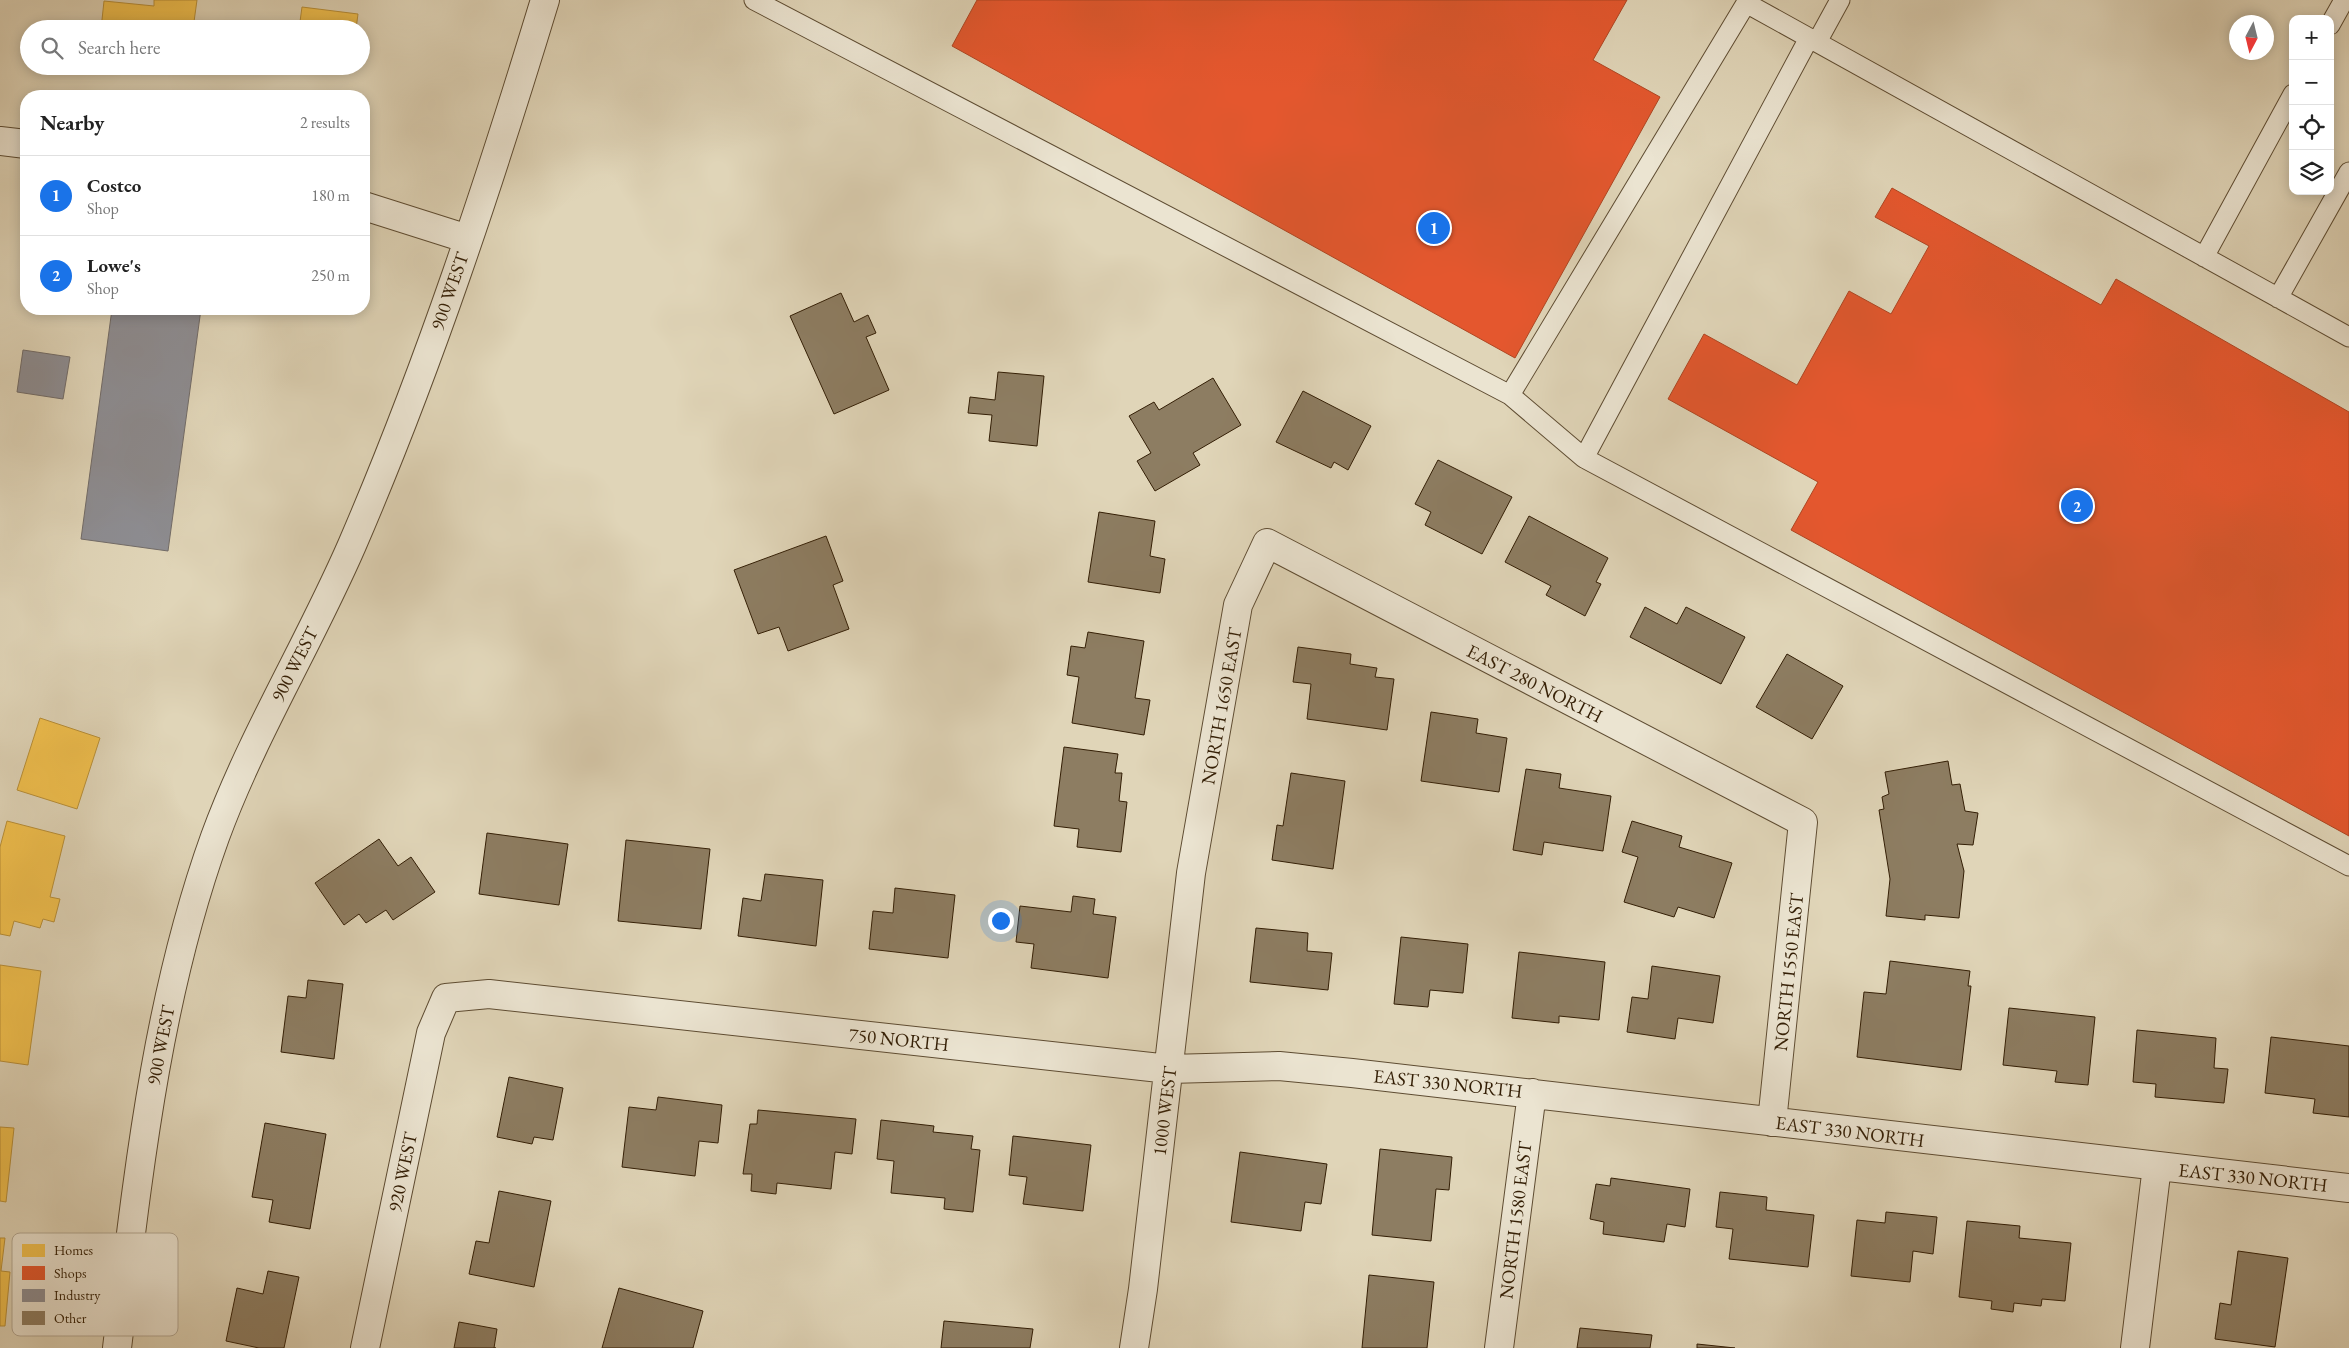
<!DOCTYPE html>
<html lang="en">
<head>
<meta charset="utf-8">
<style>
	body { margin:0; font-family:"EB Garamond",serif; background:#f2f2f2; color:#222 }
	.controls { position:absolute; right:15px; top:15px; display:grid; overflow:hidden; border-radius:10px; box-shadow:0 2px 12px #0003 }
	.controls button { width:45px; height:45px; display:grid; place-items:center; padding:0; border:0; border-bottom:1px solid #e0e0e0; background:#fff; color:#222; font:25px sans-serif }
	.compass { position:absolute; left:2229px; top:15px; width:45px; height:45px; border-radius:50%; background:#fff; box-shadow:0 2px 12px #0003; rotate:187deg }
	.you { position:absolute; left:1000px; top:920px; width:18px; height:18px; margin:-12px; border:4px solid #fff; border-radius:50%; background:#1a73e8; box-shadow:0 0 0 8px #1a73e833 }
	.badge { display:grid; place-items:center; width:32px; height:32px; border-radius:50%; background:#1a73e8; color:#fff; font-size:16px; font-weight:700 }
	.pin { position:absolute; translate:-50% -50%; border:2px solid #fff; box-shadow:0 1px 5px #0006 }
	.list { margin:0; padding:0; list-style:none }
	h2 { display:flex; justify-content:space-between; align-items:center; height:65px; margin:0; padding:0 20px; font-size:21px }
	h2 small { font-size:16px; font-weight:400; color:#767676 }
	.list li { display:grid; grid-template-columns:32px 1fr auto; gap:15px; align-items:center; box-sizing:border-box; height:80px; padding:0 20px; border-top:1px solid #e0e0e0 }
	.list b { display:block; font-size:19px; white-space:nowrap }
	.list p { margin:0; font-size:16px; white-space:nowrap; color:#767676 }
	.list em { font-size:16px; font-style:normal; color:#767676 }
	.icon { flex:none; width:28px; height:28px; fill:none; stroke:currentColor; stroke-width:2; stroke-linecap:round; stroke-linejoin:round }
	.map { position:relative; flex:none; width:2349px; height:1348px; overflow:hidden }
	.search { position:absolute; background:#fff; box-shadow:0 2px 12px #0003; left:20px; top:20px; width:350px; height:55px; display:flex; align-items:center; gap:12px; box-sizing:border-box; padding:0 18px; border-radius:28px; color:#767676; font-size:19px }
	.panel { position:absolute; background:#fff; box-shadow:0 2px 12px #0003; left:20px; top:90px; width:350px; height:225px; border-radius:20px }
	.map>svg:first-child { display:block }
	.homes { fill:#f2c14e; stroke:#b99038 }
	.shops { fill:#e4572e; stroke:#af4622 }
	.industry { fill:#8d8d92; stroke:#726c68 }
	.building { fill:#8d7d62; stroke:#331e05 }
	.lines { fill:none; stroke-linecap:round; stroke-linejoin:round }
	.service-casing { stroke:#5e4c32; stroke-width:21 }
	.minor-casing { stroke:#5e4c32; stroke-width:30 }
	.tertiary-casing { stroke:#5e4c32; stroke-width:30 }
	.service { stroke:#ebe4d1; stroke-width:19 }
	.minor { stroke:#ebe4d1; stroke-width:28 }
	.tertiary { stroke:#ebe4d1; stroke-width:28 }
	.labels { text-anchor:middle; stroke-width:5; stroke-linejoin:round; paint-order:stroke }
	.street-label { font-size:19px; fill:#331e05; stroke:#ebe4d1 }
	.key { fill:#ebe4d1; stroke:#b4a994; stroke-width:1 }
	.key-label { font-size:14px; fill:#331e05 }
</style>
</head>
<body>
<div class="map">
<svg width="2349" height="1348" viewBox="0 0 2349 1348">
	<rect width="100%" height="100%" fill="#e0d5b8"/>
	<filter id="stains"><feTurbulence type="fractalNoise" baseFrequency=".004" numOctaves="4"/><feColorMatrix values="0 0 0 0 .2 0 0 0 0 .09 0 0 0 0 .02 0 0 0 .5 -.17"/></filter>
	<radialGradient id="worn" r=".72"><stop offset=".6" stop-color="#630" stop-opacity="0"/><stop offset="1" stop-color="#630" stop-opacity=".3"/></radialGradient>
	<path class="homes" d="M154 0H197L193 29H101L104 1 154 6Z
		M302 7 358 14 356 29H299Z
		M40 718 100 738 77 809 17 790Z
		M7 821 65 836 50 897 60 899 54 922 43 919 40 928 14 921 10 936 0 934V847Z
		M0 965 41 971 28 1065 0 1061Z
		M0 1127 14 1128 6 1202 0 1201Z
		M0 1238H5L1 1271 10 1272 5 1326H0Z"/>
	<path class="shops" d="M977 0H1627L1593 60 1660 97 1515 358 952 46Z
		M1892 188 2101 305 2116 279 2349 412V836L1791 530 1818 482 1668 399 1704 334 1797 385 1849 291 1891 314 1929 246 1875 217Z"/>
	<path class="industry" d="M112 309H201L168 551 81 539Z
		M23 350 70 357 63 399 17 392Z"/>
	<path class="building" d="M841 293 854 322 868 315 876 333 866 337 889 390 834 414 790 316Z
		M998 372 1044 376 1037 446 989 441 992 415 968 413 970 397 995 400Z
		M1213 378 1241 425 1193 453 1200 465 1155 491 1137 461 1151 453 1129 416 1154 402 1159 410Z
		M1303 391 1371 426 1348 470 1334 462 1331 468 1276 442Z
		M1438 460 1512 497 1482 554 1425 525 1431 512 1415 504Z
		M1099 512 1155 521 1150 556 1165 559 1160 593 1088 582Z
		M1529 516 1608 558 1596 582 1601 584 1585 616 1546 595 1551 586 1505 562Z
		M826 536 843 581 833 585 849 629 788 651 779 627 758 634 734 570Z
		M1645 607 1677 624 1686 607 1745 637 1721 684 1630 637Z
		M1088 632 1144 641 1135 698 1150 700 1144 735 1072 723 1079 677 1067 675 1071 646 1085 648Z
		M1298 647 1351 654 1350 664 1377 668 1375 677 1394 679 1387 730 1307 719 1311 684 1293 682Z
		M1787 654 1843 686 1812 739 1756 707Z
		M1431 712 1478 719 1476 733 1507 738 1499 792 1421 781Z
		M1064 747 1118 754 1115 773H1122L1119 801 1127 802 1121 852 1077 847 1079 829 1054 826Z
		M1948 761 1952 785 1960 784 1965 811 1978 813 1973 845 1957 844 1964 871 1959 918 1925 915V920L1886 916 1890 879 1879 810 1884 809 1882 797 1889 794 1885 772Z
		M1526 769 1561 774 1559 788 1611 796 1603 851 1544 842 1542 855 1513 850Z
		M1291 773 1345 781 1333 869 1272 860 1277 825 1283 826Z
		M1632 821 1682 836 1679 847 1732 863 1714 918 1678 907 1674 917 1624 902 1638 857 1622 852Z
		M487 833 568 844 559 905 479 894Z
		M379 839 398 866 411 857 435 892 393 920 386 910 366 923 359 914 344 925 315 883Z
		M626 840 710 849 701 929 618 921Z
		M765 874 823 880 816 946 738 936 743 898 761 901Z
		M895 888 955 895 948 958 869 949 873 911 893 913Z
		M1073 896 1095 899 1093 914 1116 917 1108 978 1031 968 1034 944 1016 942 1020 906 1071 912Z
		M1256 928 1308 933 1307 951 1332 953 1328 990 1250 982Z
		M1401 937 1468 944 1463 993 1430 990 1428 1007 1394 1004Z
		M1519 952 1605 962 1599 1020 1559 1016V1023L1512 1018Z
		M1890 961 1970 971 1968 986H1971L1961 1070 1857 1057 1864 992 1886 994Z
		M1652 966 1720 976 1713 1023 1678 1018 1675 1039 1627 1032 1632 997 1648 999Z
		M308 980 343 984 334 1059 281 1052 288 996 306 998Z
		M2009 1008 2095 1017 2088 1085 2055 1082 2057 1071 2003 1065Z
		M2137 1030 2216 1038 2214 1068 2228 1069 2224 1103 2155 1097 2156 1084 2133 1082Z
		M2271 1037 2349 1046V1117L2313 1113 2315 1099 2265 1093Z
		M509 1077 563 1088 553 1140 534 1137 532 1144 497 1137Z
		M658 1097 722 1105 718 1143 699 1141 695 1176 622 1167 629 1107 656 1110Z
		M758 1110 856 1119 852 1154 835 1152 831 1189 777 1183 776 1194 751 1191 752 1174H743L750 1124H757Z
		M881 1120 934 1126 933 1132 973 1136 971 1149 980 1150 973 1212 944 1209 945 1198 891 1193 894 1161 877 1159Z
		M265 1123 326 1134 310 1229 269 1222 273 1200 252 1197Z
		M1013 1136 1091 1145 1083 1211 1023 1204 1027 1177 1009 1175Z
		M1380 1149 1452 1157 1449 1190 1436 1189 1431 1241 1372 1235Z
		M1240 1152 1327 1164 1321 1204 1305 1202 1301 1231 1231 1222Z
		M1611 1178 1690 1189 1685 1227 1667 1224 1664 1242 1603 1234 1604 1222 1590 1219 1596 1184 1610 1186Z
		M499 1191 551 1201 534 1287 469 1274 476 1241 489 1243Z
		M1720 1192 1767 1197 1766 1210 1814 1215 1808 1267 1729 1259 1733 1229 1716 1227Z
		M1886 1212 1937 1217 1933 1254 1913 1251 1910 1282 1851 1276 1857 1220 1885 1223Z
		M1967 1221 2020 1226 2019 1238 2071 1243 2065 1301 2042 1299 2041 1306 2014 1303 2013 1312 1991 1309 1992 1301 1959 1297Z
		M2238 1251 2288 1258 2275 1347 2215 1339 2220 1303 2231 1305Z
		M268 1271 299 1277 284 1348H259L226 1341 237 1288 263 1294Z
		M1369 1275 1434 1282 1427 1348H1362Z
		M619 1288 703 1311 693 1348H602Z
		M944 1321 1033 1329 1030 1348H941Z
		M459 1322 497 1329 494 1348H496H454Z
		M1580 1328 1652 1335 1650 1348H1577Z
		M1697 1344 1735 1348H1697Z"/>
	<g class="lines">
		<defs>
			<path id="service" d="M754 0 1510 395 1748 0
				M1746 3 2349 337
				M2330 25 2344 0
				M1809 38 1584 458 2349 866
				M1817 42 1840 0
				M2204 257 2293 94
				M2278 298 2349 172
				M1510 395 1584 458"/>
			<path id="minor" d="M365 1348 431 1033 446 998 489 994 1169 1069 1279 1066 1352 1073 2349 1188
				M1134 1348 1143 1289 1191 873 1238 605 1267 543 1803 822 1772 1122
				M1499 1348 1532 1093
				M2135 1348 2157 1166"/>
			<path id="tertiary" d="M0 141 26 144
				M364 206 468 239
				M117 1348C138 1176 156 1001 215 837 252 736 309 644 352 545 428 369 489 184 545 0"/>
		</defs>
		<use href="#service" class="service-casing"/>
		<use href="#minor" class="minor-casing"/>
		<use href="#tertiary" class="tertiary-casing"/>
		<use href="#service" class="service"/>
		<use href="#minor" class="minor"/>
		<use href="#tertiary" class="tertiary"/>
	</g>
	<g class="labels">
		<g class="street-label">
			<text transform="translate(449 291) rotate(-71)" y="7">900 WEST</text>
			<text transform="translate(294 664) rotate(-63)" y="7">900 WEST</text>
			<text transform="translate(1535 683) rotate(27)" y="7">EAST 280 NORTH</text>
			<text transform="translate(1221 706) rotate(-80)" y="7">NORTH 1650 EAST</text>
			<text transform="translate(1788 972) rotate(-84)" y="7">NORTH 1550 EAST</text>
			<text transform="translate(899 1039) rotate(6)" y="7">750 NORTH</text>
			<text transform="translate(160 1045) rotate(-79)" y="7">900 WEST</text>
			<text transform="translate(1448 1083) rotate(6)" y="7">EAST 330 NORTH</text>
			<text transform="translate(1164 1111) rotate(-83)" y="7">1000 WEST</text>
			<text transform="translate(1850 1131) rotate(7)" y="7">EAST 330 NORTH</text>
			<text transform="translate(402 1172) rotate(-78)" y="7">920 WEST</text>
			<text transform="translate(2253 1177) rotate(6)" y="7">EAST 330 NORTH</text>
			<text transform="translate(1515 1220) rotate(-83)" y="7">NORTH 1580 EAST</text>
		</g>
	</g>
	<rect x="12" y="1233" width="166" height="103" rx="8" class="key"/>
	<rect x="22" y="1244" width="23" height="13" fill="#f2c14e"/>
	<rect x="22" y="1266" width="23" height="14" fill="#e4572e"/>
	<rect x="22" y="1289" width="23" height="13" fill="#8d8d92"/>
	<rect x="22" y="1311" width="23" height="14" fill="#8d7d62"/>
	<g class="key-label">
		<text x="54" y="1255">Homes</text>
		<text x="54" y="1278">Shops</text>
		<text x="54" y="1300">Industry</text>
		<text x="54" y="1323">Other</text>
	</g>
	<rect width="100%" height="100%" filter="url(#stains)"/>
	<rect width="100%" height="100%" fill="url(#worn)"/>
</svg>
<div class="controls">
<button>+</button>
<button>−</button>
<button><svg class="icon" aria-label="locate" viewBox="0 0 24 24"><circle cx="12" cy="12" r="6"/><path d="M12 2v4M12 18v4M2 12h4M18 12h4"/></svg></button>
<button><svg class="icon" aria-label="layers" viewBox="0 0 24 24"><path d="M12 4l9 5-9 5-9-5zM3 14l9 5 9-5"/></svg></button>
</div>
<svg class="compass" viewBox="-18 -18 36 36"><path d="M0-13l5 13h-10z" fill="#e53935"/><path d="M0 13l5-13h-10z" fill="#767676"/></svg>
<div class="you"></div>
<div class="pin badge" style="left:1434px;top:228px">1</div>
<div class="pin badge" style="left:2077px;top:506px">2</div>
<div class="search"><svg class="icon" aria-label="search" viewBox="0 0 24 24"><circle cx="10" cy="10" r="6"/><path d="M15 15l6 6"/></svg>Search here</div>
<section class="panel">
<h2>Nearby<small>2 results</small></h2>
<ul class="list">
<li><span class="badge">1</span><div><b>Costco</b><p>Shop</p></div><em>180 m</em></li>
<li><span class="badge">2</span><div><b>Lowe's</b><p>Shop</p></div><em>250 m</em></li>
</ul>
</section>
</div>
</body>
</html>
